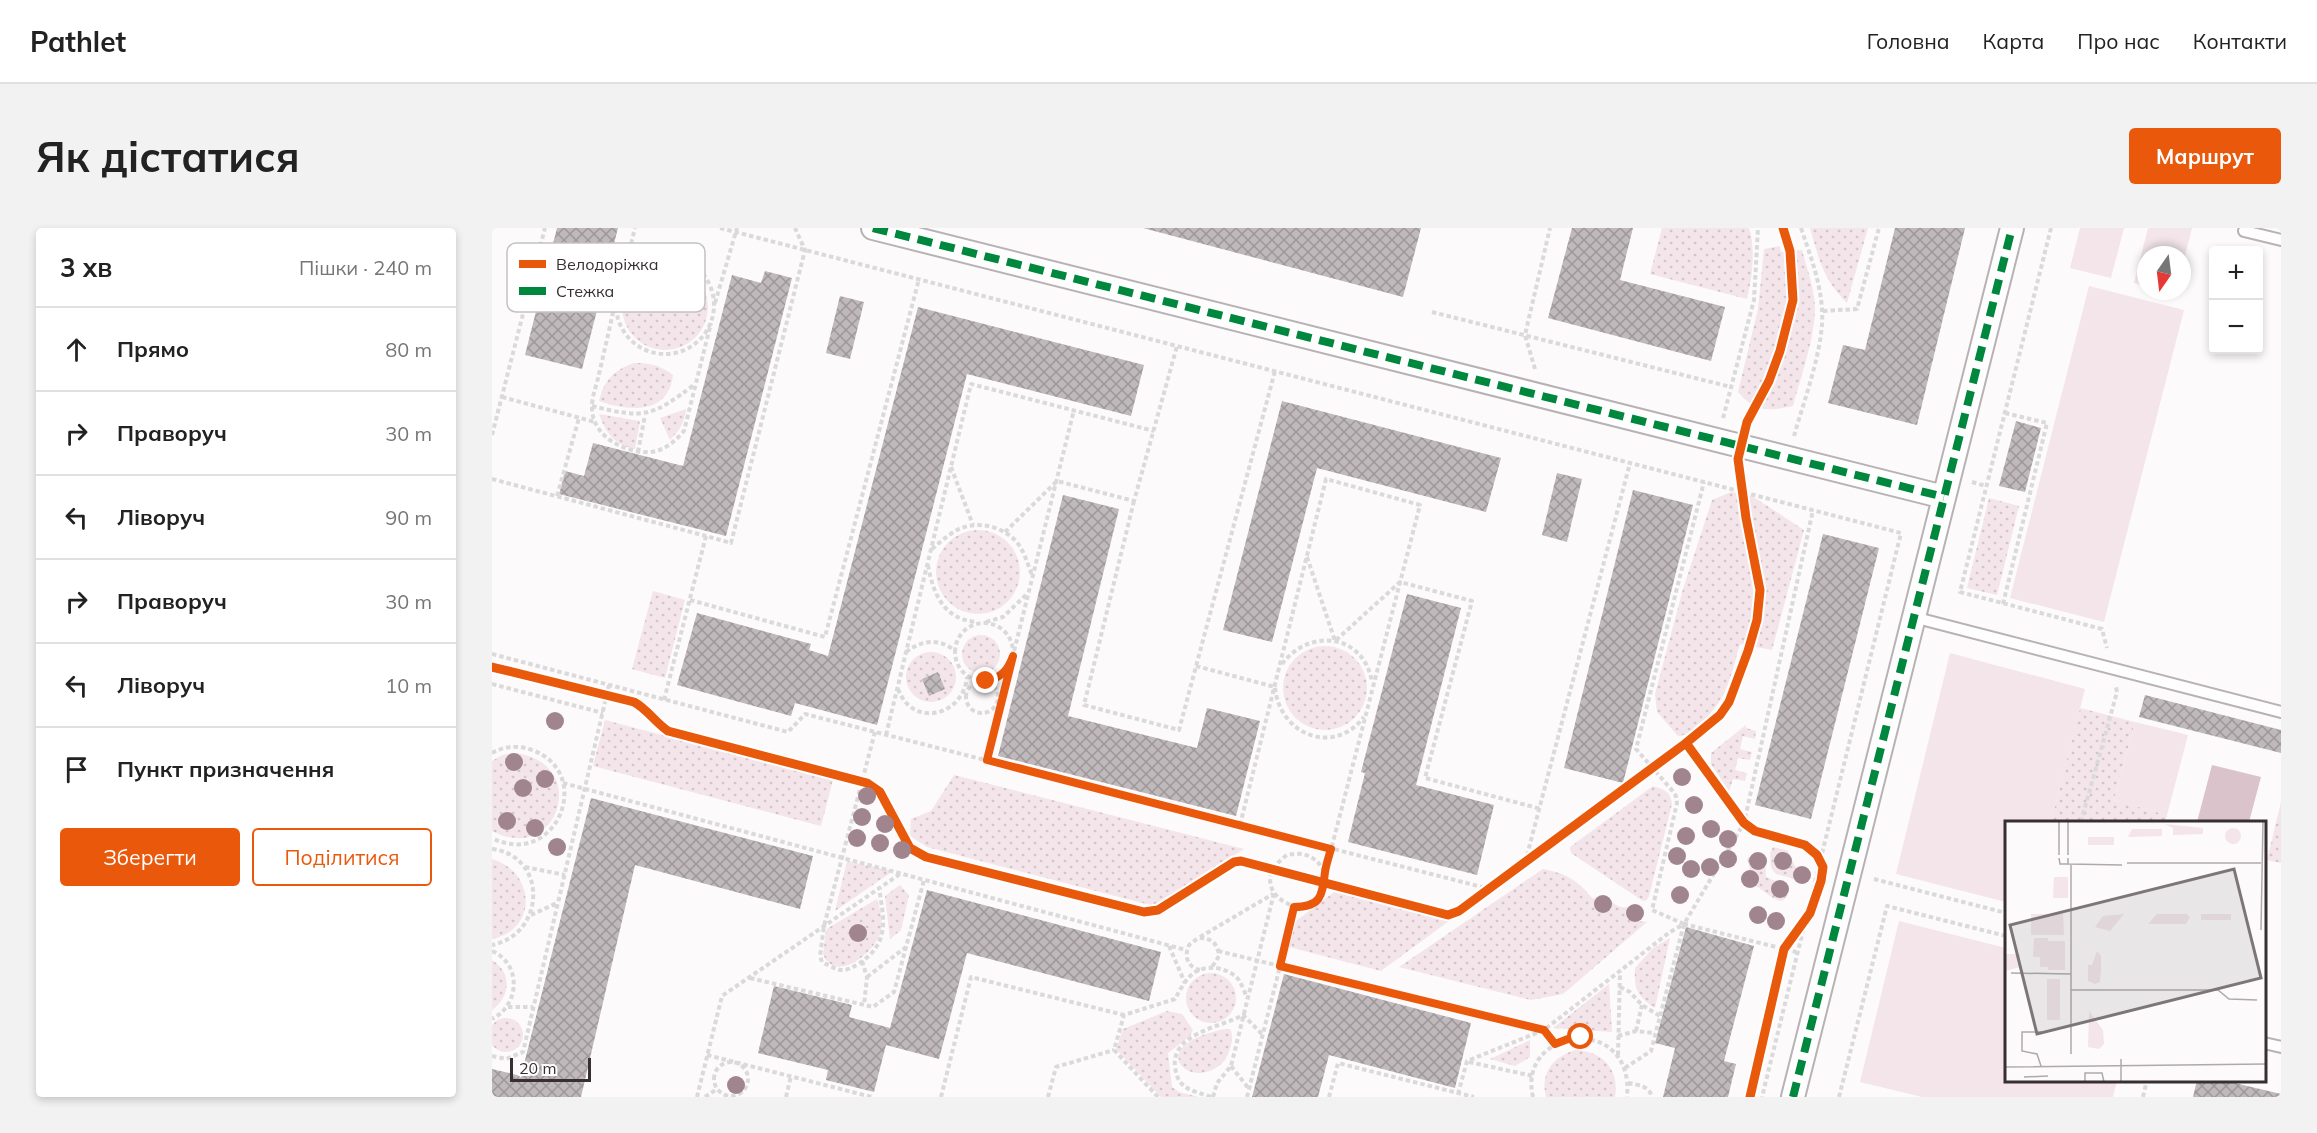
<!DOCTYPE html>
<html lang="uk">
<head>
<meta charset="utf-8">
<style>
	body { margin:0; font-family:Mulish,sans-serif; background:#f2f2f2; color:#222 }
	.controls { position:absolute; right:18px; top:18px; display:grid; overflow:hidden; border-radius:6px; box-shadow:0 3px 9px #0003 }
	.controls button { width:54px; height:54px; display:grid; place-items:center; padding:0; border:0; border-bottom:2px solid #e0e0e0; background:#fff; color:#222; font:30px sans-serif }
	.compass { position:absolute; left:1645px; top:18px; width:54px; height:54px; border-radius:50%; background:#fff; box-shadow:0 3px 9px #0003; rotate:194deg }
	.scale { position:absolute; left:18px; bottom:15px; width:81px; box-sizing:border-box; padding-left:6px; border:3px solid #372f32; border-top:0; font-size:16px; line-height:21px; white-space:nowrap; color:#372f32; -webkit-text-stroke:4px #fff; paint-order:stroke }
	.stop { position:absolute; width:18px; height:18px; margin:-14px; border:4px solid #ea580c; border-radius:50%; background:#fff }
	.stop.end { background:#ea580c; border-color:#fff; box-shadow:0 2px 6px #0008 }
	.list { margin:0; padding:0; list-style:none }
	h2 { display:flex; justify-content:space-between; align-items:center; height:78px; margin:0; padding:0 24px; font-size:26px }
	h2 small { font-size:20px; font-weight:400; color:#767676 }
	.list li { display:grid; grid-template-columns:39px 1fr auto; gap:18px; align-items:center; box-sizing:border-box; height:84px; padding:0 24px; border-top:2px solid #e0e0e0 }
	.list b { display:block; font-size:22px; white-space:nowrap }
	.list em { font-size:20px; font-style:normal; color:#767676 }
	.actions { display:flex; gap:12px; padding:18px 24px }
	.actions a { flex:1; padding:14px 0; border:2px solid #ea580c; border-radius:6px; text-align:center; font-size:21px; color:#ea580c }
	.actions .main { background:#ea580c; color:#fff }
	.icon { flex:none; width:33px; height:33px; fill:none; stroke:currentColor; stroke-width:2; stroke-linecap:round; stroke-linejoin:round }
	.map { position:relative; flex:none; width:1789px; height:869px; overflow:hidden; border-radius:6px }
	header { display:flex; align-items:center; gap:36px; box-sizing:border-box; height:84px; padding:0 30px; background:#fff; border-bottom:2px solid #e0e0e0 }
	header strong { font-size:28px }
	nav { display:flex; gap:33px; margin-inline-start:auto; font-size:21px }
	.intro { display:flex; align-items:center; justify-content:space-between; box-sizing:border-box; height:144px; padding:0 36px }
	h1 { margin:0; font-size:42px }
	.button { padding:15px 27px; border-radius:6px; background:#ea580c; color:#fff; font-size:21px; font-weight:700 }
	main { display:flex; gap:36px; padding:0 36px }
	aside { flex:1; background:#fff; border-radius:6px; box-shadow:0 3px 9px #0003 }
	.map>svg:first-child { display:block }
	.green { fill:url(#green-dots) }
	.pitch { fill:#f3e5e9 }
	.water { fill:#dbc3cb }
	.building { fill:url(#building-cross-hatch) }
	.lines { fill:none; stroke-linecap:round; stroke-linejoin:round }
	.service-casing { stroke:#b8b2b5; stroke-width:14 }
	.minor-casing { stroke:#b8b2b5; stroke-width:26 }
	.path { stroke:#dadada; stroke-width:4; stroke-dasharray:4.5 3; stroke-linecap:butt }
	.service { stroke:#fffefe; stroke-width:10 }
	.minor { stroke:#fffefe; stroke-width:22 }
	.quiet { stroke:#00873e; stroke-width:8; stroke-dasharray:15 8; stroke-linecap:butt }
	.cycleway-casing { stroke:#fff; stroke-width:13 }
	.cycleway { stroke:#e8590c; stroke-width:9 }
	.tree { fill:#a0858f }
	.route { stroke:#ea580c; stroke-width:8 }
	.inset-road { fill:none; stroke:#aea9ab; stroke-width:1.5 }
	.view { fill:#7c7678; fill-opacity:0.15; stroke:#7c7678; stroke-width:3 }
	.inset-edge { fill:none; stroke:#372f32; stroke-width:3 }
	.key { fill:#fff; stroke:#c3c1c2; stroke-width:1.5 }
	.key-label { font-size:16px; fill:#372f32 }
</style>
</head>
<body>
<header>
<strong>Pathlet</strong>
<nav><a>Головна</a><a>Карта</a><a>Про нас</a><a>Контакти</a></nav>
</header>
<div class="intro"><h1>Як дістатися</h1><a class="button">Маршрут</a></div>
<main>
<aside>
<h2>3 хв<small>Пішки · 240 m</small></h2>
<ul class="list">
<li><svg class="icon" aria-label="ahead" viewBox="0 0 24 24"><path d="M12 20V5M6 11l6-6 6 6"/></svg><div><b>Прямо</b></div><em>80 m</em></li>
<li><svg class="icon" aria-label="right" viewBox="0 0 24 24"><path d="M7 20v-9h11M14 6l5 5-5 5"/></svg><div><b>Праворуч</b></div><em>30 m</em></li>
<li><svg class="icon" aria-label="left" viewBox="0 0 24 24"><path d="M17 20v-9H6M10 6l-5 5 5 5"/></svg><div><b>Ліворуч</b></div><em>90 m</em></li>
<li><svg class="icon" aria-label="right" viewBox="0 0 24 24"><path d="M7 20v-9h11M14 6l5 5-5 5"/></svg><div><b>Праворуч</b></div><em>30 m</em></li>
<li><svg class="icon" aria-label="left" viewBox="0 0 24 24"><path d="M17 20v-9H6M10 6l-5 5 5 5"/></svg><div><b>Ліворуч</b></div><em>10 m</em></li>
<li><svg class="icon" aria-label="arrive" viewBox="0 0 24 24"><path d="M6 21V4h12l-3 4 3 4H6"/></svg><div><b>Пункт призначення</b></div></li>
</ul>
<div class="actions"><a class="main">Зберегти</a><a>Поділитися</a></div>
</aside>
<div class="map">
<svg width="1789" height="869" viewBox="0 0 1789 869">
	<defs>
		<pattern id="green-dots" width="8" height="8" patternUnits="userSpaceOnUse" patternTransform="scale(1.5)"><rect width="8" height="8" fill="#f3e5e9"/><path d="M2 2h.1M6 6h.1" fill="none" stroke="#d1c5c8" stroke-width="1.8" stroke-linecap="round"/></pattern>
		<pattern id="building-cross-hatch" width="8" height="8" patternUnits="userSpaceOnUse" patternTransform="scale(1.5)"><rect width="8" height="8" fill="#c0b9bb"/><path d="M0 0l8 8M0 8l8-8" fill="none" stroke="#9d9799"/></pattern>
	</defs>
	<rect width="100%" height="100%" fill="#fdfafb"/>
	<path class="green" d="M1170 0H1257C1264 21 1260 50 1255 71L1158 46Z
		M1318 0H1376L1355 75C1330 49 1328 34 1318 0Z
		M1288 18 1289 24 1310 22C1315 41 1323 62 1323 81 1322 114 1309 147 1301 178 1276 183 1264 185 1246 164L1266 81 1272 21Z
		M130 79a43 43 0 1 1 86 0a43 43 0 1 1-86 0Z
		M142 135C158 135 168 137 181 147 176 188 136 183 107 173 112 152 122 142 142 135Z
		M194 181C193 194 187 203 178 212L168 190Z
		M107 186 148 193 143 221C123 217 113 204 107 186Z
		M1239 264 1260 268 1312 302 1280 422 1248 416C1237 453 1235 475 1202 500 1197 504 1193 508 1186 508L1165 484 1163 466 1191 361 1220 272Z
		M1497 270 1527 278 1505 367 1475 360Z
		M444 344a42 42 0 1 1 84 0a42 42 0 1 1-84 0Z
		M161 363 193 372 173 450 140 441Z
		M470 426a19 19 0 1 1 38 0a19 19 0 1 1-38 0Z
		M791 460a42 42 0 1 1 84 0a42 42 0 1 1-84 0Z
		M414 449a25 25 0 1 1 50 0a25 25 0 1 1-50 0Z
		M1588 480 1643 494 1622 572 1675 587 1673 594H1559Z
		M113 492 341 552 329 598 101 538Z
		M1254 497V500L1264 503 1263 511 1251 508 1248 521 1260 524 1258 532 1246 530 1243 542 1255 545 1253 553 1241 551 1237 563 1219 536V525Z
		M24 525C100 536 65 638 0 603V533L10 527Z
		M462 547 752 621 662 678 435 619 418 608 419 591 439 583Z
		M1161 558C1173 562 1179 564 1180 576L1157 668 1155 672 1151 673 1079 625 1078 619Z
		M1789 574V635L1775 632Z
		M1281 619 1296 623 1303 638 1316 646 1314 654 1284 646 1279 640 1278 625Z
		M1263 624 1273 627 1274 649C1284 654 1295 653 1296 667L1290 673C1281 672 1275 665 1267 660 1262 656 1258 659 1252 658L1250 652 1258 640 1255 631Z
		M0 631C44 644 46 702 0 711Z
		M355 633 401 643 343 683Z
		M1051 641C1076 646 1085 652 1101 671L1108 667C1116 670 1121 677 1129 679 1139 681 1145 674 1151 684L1146 693 1155 694 1071 766 1039 772 907 739Z
		M408 657 417 667 409 702 398 711 393 668Z
		M842 664 957 693 889 743 797 719 804 693Z
		M385 671C388 681 391 693 389 703 384 724 343 757 331 726L334 703 336 700Z
		M1178 710 1163 780C1145 768 1142 761 1143 740L1161 720Z
		M0 732C21 745 18 769 0 782Z
		M694 770a25 25 0 1 1 50 0a25 25 0 1 1-50 0Z
		M1117 756 1120 804 1061 800Z
		M675 783 690 786 701 802 698 808 676 825 680 859 687 864 707 869H669L624 821 631 801Z
		M-3 807a17 17 0 1 1 34 0a17 17 0 1 1-34 0Z
		M734 801H738C743 810 738 823 733 832 701 869 646 817 734 801Z
		M1038 812V829L1023 838 998 831Z
		M1083 822C1110 823 1128 841 1123 869H1054C1048 845 1061 829 1083 822Z"/>
	<path class="pitch" d="M1588 0H1632L1619 50 1578 40Z
		M1656 0H1700L1690 40V27H1654V58L1642 55Z
		M1597 58 1692 82 1612 394 1518 370Z
		M1458 425 1593 461 1559 594H1514V674L1404 646Z
		M1643 494 1696 507 1675 587 1622 572Z
		M1407 693 1514 720V852L1625 853 1621 869H1430L1368 854Z"/>
	<path class="water" d="M1720 537 1769 549 1757 594H1705Z"/>
	<path class="building" d="M65 0H126L90 141 33 127Z
		M651 0H929L911 69Z
		M1080 0H1141L1128 52 1233 79 1219 133 1056 90Z
		M1403 0H1473L1425 197 1336 175 1351 117 1373 122Z
		M273 43 300 50 234 308 67 266 73 243 92 248 101 215 191 238 240 47 269 55Z
		M348 68 372 74 358 131 334 125Z
		M426 79 652 137 639 188 475 146 385 497 303 475 299 488 185 457 205 385 319 416 317 422 336 428Z
		M790 173 1009 230 994 284 825 240 780 414 731 402Z
		M1524 193 1549 200 1533 264 1507 258Z
		M1065 245 1090 251 1075 314 1050 307Z
		M1141 262 1201 277 1131 555 1072 540Z
		M571 267 627 281 576 488 705 520 715 480 768 493 744 588 506 528Z
		M1331 306 1387 320 1319 591 1263 577Z
		M915 366 969 380 924 557 1002 577 985 647 856 614 873 545 869 544Z
		M446 444 453 461 437 468 430 451Z
		M1653 467 1789 502V525L1647 489Z
		M99 570 321 628 308 681 143 637 89 869H0V841L29 848Z
		M435 662 669 724 657 773 475 725 447 831 394 817 382 864 334 852 336 842 266 825 282 758 360 777 357 789 398 800Z
		M1194 699 1262 718 1232 833 1244 836 1236 869H1171L1183 820 1163 815Z
		M792 746 979 795 963 860 837 827 826 869H760Z
		M1705 852H1730L1789 866V869H1701Z"/>
	<g class="lines">
		<defs>
			<path id="service" d="M1752 3 1789 12
				M1421 389 1789 484
				M1772 815 1789 819"/>
			<path id="minor" d="M381 0 1452 269
				M1301 869 1520 0"/>
		</defs>
		<use href="#service" class="service-casing"/>
		<use href="#minor" class="minor-casing"/>
		<path class="path" d="M228 0 1409 305 1270 869
			M1559 0 1468 364 1610 401 1615 420
			M124 77a49 49 0 1 1 98 0a49 49 0 1 1-98 0Z
			M130 52 143 0
			M124 69C119 95 113 120 107 146 105 156 100 168 100 178 99 201 119 217 140 222 163 228 176 221 192 203L219 95
			M223 75 245 0
			M1331 83 1365 81 1387 0
			M940 84 1239 159
			M1043 141 1033 107 1058 0
			M10 169 103 194
			M100 178C152 191 160 189 203 156
			M1231 190 1262 72 1266 0
			M0 207 53 0
			M1302 208C1312 172 1333 117 1330 81 1328 52 1318 27 1309 0
			M146 224 153 187
			M459 239 481 297
			M0 251 214 308
			M1480 254 1494 258
			M65 268 87 190
			M642 273 592 477 687 502 783 143
			M513 304 565 253 642 273 685 118
			M440 321C448 314 457 306 467 301 487 292 514 299 527 317 533 326 536 337 540 347
			M815 329 843 413 908 354 980 373 933 550 1049 581
			M436 337C441 365 451 391 484 394
			M198 372 333 409 427 51
			M1511 376 1555 195 1513 185
			M494 394 511 389 536 365
			M463 424a29 29 0 1 1 58 0a29 29 0 1 1-58 0Z
			M414 424C430 412 446 410 462 422
			M0 426 296 504 313 486 998 661
			M790 436C818 399 872 406 880 454
			M704 438 783 459C787 506 841 529 872 489
			M474 469a16 16 0 1 1 32 0a16 16 0 1 1-32 0Z
			M0 456 111 485
			M406 461C420 500 471 489 475 449
			M172 472 214 308 239 315 313 22 303 0
			M383 504 332 698 328 728 330 734C348 743 350 746 368 735 398 714 392 692 387 660
			M394 507 479 156 662 203
			M0 525C12 518 27 517 40 522 104 545 64 642 0 610
			M495 532 582 182
			M71 555 694 722
			M1589 594 1625 464 1624 459
			M748 597 834 251 928 277 833 645C838 711 740 666 795 627 813 623 825 629 833 645
			M0 621C56 628 54 706 0 717
			M1033 635 1138 235
			M33 639 73 647
			M1382 651 1514 685
			M39 687 65 675
			M1192 696 1160 682 1185 575 1184 568 1179 561 1144 521 1212 254
			M708 709 781 666
			M677 718 693 755
			M0 723C30 736 28 777 0 791
			M726 723 1052 802 1063 816
			M370 733 375 749 372 777
			M708 742C695 739 692 728 697 717L706 710C718 709 726 715 727 728L720 739
			M375 749 414 719
			M258 750 381 779 402 764 432 652
			M1128 759 1138 764 1150 777 1168 788
			M16 779H41
			M1144 803 1150 777
			M1126 808 1144 803 1163 805
			M215 827 380 869
			M1126 827 1128 744
			M0 828 14 831 31 824 117 457
			M222 851a17 17 0 1 1 34 0a17 17 0 1 1-34 0Z
			M977 834 1041 848
			M739 838 757 861
			M1133 840 1159 823 1192 696 1252 595 1321 282
			M1136 855C1147 857 1157 858 1160 869
			M966 866 975 833 1052 802 1178 704 1192 696 1304 724
			M205 869 230 768 408 646
			M213 869 225 861
			M294 869 299 848
			M449 869 479 749 632 787
			M556 869 564 839 622 822
			M666 869 622 822 632 787 683 771C688 762 694 750 703 744 717 736 737 740 747 752 750 757 753 765 755 770
			M719 869C700 862 686 862 683 839 679 805 730 799 751 787L771 807
			M721 869 725 855 739 838 782 665
			M755 869 803 679
			M837 869 846 835 982 869
			M1041 869C1024 799 1143 784 1135 869
			M1347 869 1395 678 1514 708
			M1651 869 1655 852"/>
		<use href="#service" class="service"/>
		<use href="#minor" class="minor"/>
		<path class="quiet" d="M381 0 1452 269
			M1301 869 1520 0"/>
		<defs>
			<path id="cycleway" d="M0 439 142 474C155 481 163 494 176 503L375 555 388 564 418 620 434 629 652 684 666 682 742 634 749 633 956 687 967 683 1194 515 1228 487 1237 474 1256 423 1265 392 1268 362 1254 290 1246 231 1255 194 1277 153 1288 123 1301 72 1298 23 1291 0
				M1194 515 1252 595 1263 603 1313 617 1325 627 1331 639 1329 653 1318 685 1292 721 1258 869"/>
		</defs>
		<use href="#cycleway" class="cycleway-casing"/>
		<use href="#cycleway" class="cycleway"/>
	</g>
	<g class="tree">
		<circle cx="63" cy="493" r="9"/>
		<circle cx="22" cy="534" r="9"/>
		<circle cx="1190" cy="549" r="9"/>
		<circle cx="53" cy="551" r="9"/>
		<circle cx="31" cy="560" r="9"/>
		<circle cx="375" cy="568" r="9"/>
		<circle cx="1202" cy="577" r="9"/>
		<circle cx="370" cy="589" r="9"/>
		<circle cx="15" cy="593" r="9"/>
		<circle cx="393" cy="596" r="9"/>
		<circle cx="43" cy="600" r="9"/>
		<circle cx="1219" cy="601" r="9"/>
		<circle cx="1194" cy="608" r="9"/>
		<circle cx="365" cy="610" r="9"/>
		<circle cx="1236" cy="611" r="9"/>
		<circle cx="388" cy="615" r="9"/>
		<circle cx="65" cy="619" r="9"/>
		<circle cx="410" cy="622" r="9"/>
		<circle cx="1185" cy="628" r="9"/>
		<circle cx="1236" cy="631" r="9"/>
		<circle cx="1266" cy="633" r="9"/>
		<circle cx="1291" cy="633" r="9"/>
		<circle cx="1218" cy="639" r="9"/>
		<circle cx="1199" cy="641" r="9"/>
		<circle cx="1310" cy="647" r="9"/>
		<circle cx="1258" cy="651" r="9"/>
		<circle cx="1288" cy="661" r="9"/>
		<circle cx="1188" cy="667" r="9"/>
		<circle cx="1111" cy="676" r="9"/>
		<circle cx="1143" cy="685" r="9"/>
		<circle cx="1266" cy="687" r="9"/>
		<circle cx="1284" cy="693" r="9"/>
		<circle cx="366" cy="705" r="9"/>
		<circle cx="244" cy="857" r="9"/>
	</g>
	<g class="lines">
		<path class="route" d="M494 453C509 450 516 442 521 428L495 532 839 621C837 628 834 637 833 644 830 667 830 679 802 679L788 738 1052 802 1063 816 1076 811 1089 809"/>
	</g>
	<g transform="translate(1513 593)">
		<rect width="261" height="261" fill="#fdfafb"/>
		<path d="M160 3 198 7V13L168 14V7ZM220 15a8 8 0 1 1 16 0a8 8 0 1 1-16 0ZM127 8H157V15L123 16ZM83 16H109V24H83ZM49 56H63V77H48ZM119 93 105 110 90 106 98 95ZM152 93H182L185 96 181 103H143ZM196 93H226V99H196ZM29 117H43V146H35V136H28ZM92 130 96 135V149L95 161 90 163 83 160V144H87ZM0 133H15V146L0 150ZM84 190 98 209 99 223 94 228 83 226Z" fill="#f3e5e9"/>
		<path d="M26 93H58L59 114H26ZM43 120H60V149H43ZM42 158H55V199H42Z" fill="#f3e5e9"/>
		<path class="inset-road" d="M54 34V0M63 34V0M54 37 55 43H63V37M122 42H256M63 43 117 44M256 109 258 0M6 152 66 153M66 169H213L224 178 252 179M66 233V43M116 238V261M36 245 32 233 17 230V211H37M0 246 261 243M19 256 43 255M80 261V252H97L99 261"/>
		<path class="view" d="M229 48 256 157 32 213 5 104Z"/>
		<rect width="261" height="261" class="inset-edge"/>
	</g>
	<rect x="15" y="15" width="198" height="69" rx="9" class="key"/>
	<rect x="27" y="32" width="27" height="8" fill="#e8590c"/>
	<rect x="27" y="59" width="27" height="8" fill="#00873e"/>
	<g class="key-label">
		<text x="64" y="42">Велодоріжка</text>
		<text x="64" y="69">Стежка</text>
	</g>
</svg>
<div class="controls">
<button>+</button>
<button>−</button>
</div>
<svg class="compass" viewBox="-18 -18 36 36"><path d="M0-13l5 13h-10z" fill="#e53935"/><path d="M0 13l5-13h-10z" fill="#767676"/></svg>
<div class="scale">20 m</div>
<div class="stop" style="left:1089px;top:809px"></div>
<div class="stop end" style="left:494px;top:453px"></div>
</div>
</main>
</body>
</html>
